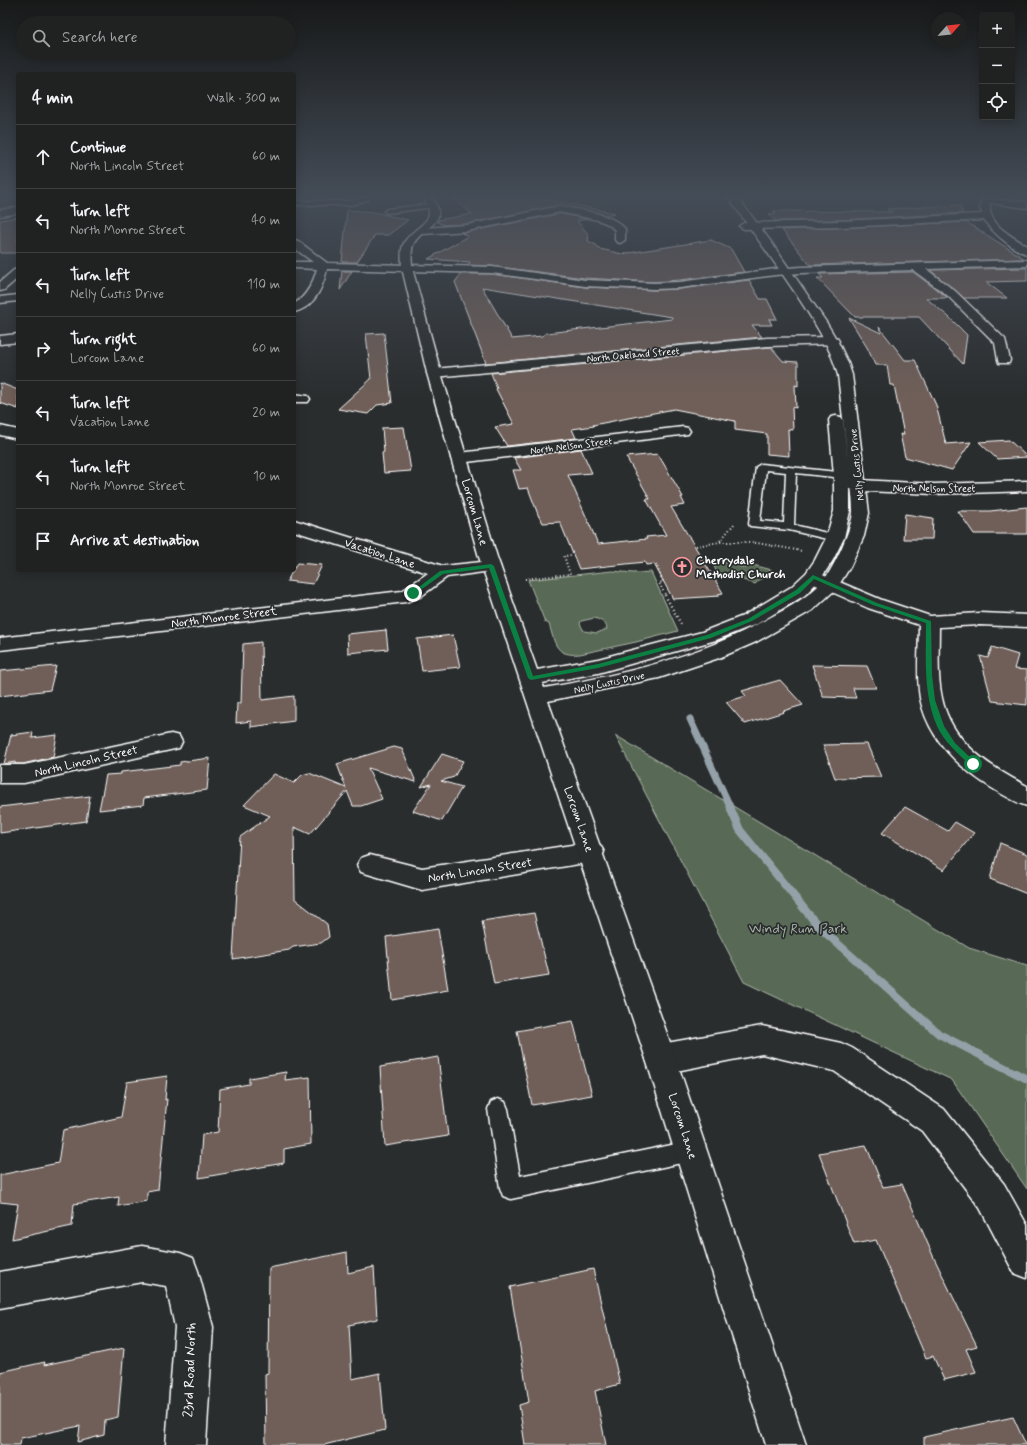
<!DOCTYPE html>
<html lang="en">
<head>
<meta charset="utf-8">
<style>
	body { margin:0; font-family:Mynerve,sans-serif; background:#282a2a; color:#f1f3f6 }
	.controls { position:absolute; right:12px; top:12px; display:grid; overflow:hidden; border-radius:4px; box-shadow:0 2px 10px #0003 }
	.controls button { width:36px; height:36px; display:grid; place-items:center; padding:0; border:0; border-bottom:1px solid #3d3f40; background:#202222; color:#f1f3f6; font:20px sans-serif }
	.compass { position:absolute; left:931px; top:12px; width:36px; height:36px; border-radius:50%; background:#202222; box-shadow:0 2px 10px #0003; rotate:63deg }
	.stop { position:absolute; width:12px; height:12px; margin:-9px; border:3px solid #0b8043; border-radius:50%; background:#fff }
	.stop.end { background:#0b8043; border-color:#fff; box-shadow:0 1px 4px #0008 }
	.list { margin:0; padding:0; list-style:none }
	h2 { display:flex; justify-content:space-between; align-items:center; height:52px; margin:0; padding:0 16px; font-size:17px }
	h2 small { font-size:13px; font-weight:400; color:#a2a4a5 }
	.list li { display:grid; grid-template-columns:26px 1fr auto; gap:12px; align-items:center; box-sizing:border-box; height:64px; padding:0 16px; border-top:1px solid #3d3f40 }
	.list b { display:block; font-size:15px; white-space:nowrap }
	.list p { margin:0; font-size:13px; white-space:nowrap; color:#a2a4a5 }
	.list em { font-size:13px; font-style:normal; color:#a2a4a5 }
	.icon { flex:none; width:22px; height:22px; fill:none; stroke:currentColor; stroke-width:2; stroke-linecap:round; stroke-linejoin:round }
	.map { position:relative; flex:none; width:1027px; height:1445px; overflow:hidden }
	.search { position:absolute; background:#202222; box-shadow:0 2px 10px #0003; left:16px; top:16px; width:280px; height:44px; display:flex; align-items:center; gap:10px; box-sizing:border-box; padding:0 14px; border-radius:22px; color:#a2a4a5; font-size:15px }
	.panel { position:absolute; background:#202222; box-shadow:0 2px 10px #0003; left:16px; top:72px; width:280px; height:500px; border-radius:4px }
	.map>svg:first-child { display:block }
	.green { fill:#596b54; stroke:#acb5aa; fill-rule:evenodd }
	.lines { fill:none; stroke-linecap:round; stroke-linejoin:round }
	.stream-far1 { stroke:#94a1a9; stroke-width:7 }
	.stream { stroke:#94a1a9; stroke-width:8 }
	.building { fill:#705e58; stroke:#fff; fill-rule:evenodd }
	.service-casing { stroke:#fff; stroke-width:3 }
	.minor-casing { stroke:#fff; stroke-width:3 }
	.tertiary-casing { stroke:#fff; stroke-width:3 }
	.secondary-casing { stroke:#fff; stroke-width:3 }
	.path-far1 { stroke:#fff; stroke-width:2; stroke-dasharray:1 2.5; stroke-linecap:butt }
	.path { stroke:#fff; stroke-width:2.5; stroke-dasharray:1 3; stroke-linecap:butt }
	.service { fill:#2a2d2e; fill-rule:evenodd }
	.minor { fill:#2a2d2e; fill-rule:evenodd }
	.tertiary { fill:#2a2d2e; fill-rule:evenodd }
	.secondary { fill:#2a2d2e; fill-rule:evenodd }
	.route { fill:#0b8043 }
	.labels { text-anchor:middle; stroke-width:3.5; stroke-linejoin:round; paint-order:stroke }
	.far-street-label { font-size:10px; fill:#fff; stroke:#2a2d2e }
	.street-label { font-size:12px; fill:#fff; stroke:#2a2d2e }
	.poi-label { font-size:12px; font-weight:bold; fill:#fff; stroke:#2a2d2e; text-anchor:start }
	.near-park-label { font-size:14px; fill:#acb5aa; stroke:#2a2d2e }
	.near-street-label { font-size:14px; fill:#fff; stroke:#2a2d2e }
</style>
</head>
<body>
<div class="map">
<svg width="1027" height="1445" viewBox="0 0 1027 1445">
	<rect width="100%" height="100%" fill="#2a2d2e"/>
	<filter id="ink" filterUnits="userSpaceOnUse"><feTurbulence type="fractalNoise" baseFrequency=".025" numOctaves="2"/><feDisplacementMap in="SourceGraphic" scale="8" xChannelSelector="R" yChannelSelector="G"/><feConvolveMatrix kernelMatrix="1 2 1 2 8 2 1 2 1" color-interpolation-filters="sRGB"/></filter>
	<g filter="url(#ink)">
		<path class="green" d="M712 562H730L733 565 746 568 753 565 772 570 755 584 734 577H719Z
			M612 571 633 573 651 572 678 631 636 642 580 654C555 657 555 643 549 624L545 622 528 580ZM595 618C601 621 606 622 607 629L597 633 584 631 580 624 581 621Z
			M615 735 969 948 1027 966V1189L952 1080 744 982Z"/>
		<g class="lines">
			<path class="stream-far1" d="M690 719 732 811"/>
			<path class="stream" d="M731 810 740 830 819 927 939 1034 1027 1079"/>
		</g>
		<path class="building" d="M453 198H542L615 213 606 215 560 205 467 224 444 225 437 222 438 220 472 214Z
			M960 205 963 213 841 220 775 221 769 214H776L773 211 892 212 887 209Z
			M347 210 374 212 408 220 388 235H375L357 262H342Z
			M560 214 587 219 577 221 589 235 588 241 596 245 600 249 622 254 711 240 731 249 744 272 680 280 654 282 585 278 492 266 468 265 470 262 428 259 468 236 461 233Z
			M18 217V253H0V220Z
			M966 222 1025 259 810 265 782 230Z
			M1027 268V281L986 282 1007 298H964L930 270Z
			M342 271H352L340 290Z
			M913 272 948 298H926L950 318 967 335 963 364 919 317H855L817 278H823L819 274Z
			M461 274H492L585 287 654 290 680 289 749 280 760 299H767L777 319H769L772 325H752L762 337 486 363 455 282ZM482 287 672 317V319L546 333 542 336 512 339Z
			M849 318 881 333 879 327 905 360H915L936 405 946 444 971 442 952 470 905 457 900 434 904 435 894 385H890L887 365H875L868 349Z
			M384 333 392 403 377 405 368 414 338 409 371 379 366 334Z
			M771 347 783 361 798 362V386L795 385 796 408 792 407 793 430 788 429 789 456 767 454V434L735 430V421L674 409 593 425 594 426 572 429 576 438 507 446 495 427 514 424 496 389H497L491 373Z
			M0 383 18 390V409L0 403Z
			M404 427 411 471 384 473 382 453 384 452 382 428Z
			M1009 440 1027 457 997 459 979 442Z
			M581 449 592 473 568 475 598 544 647 539 646 537 666 535 646 499H650L626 457 658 454 683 497H681L685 505 671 507 723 593 718 594 719 596 673 599 654 564 646 565 645 562 579 569 560 522 543 523 540 517H539L528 488 519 489 513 470H521L514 458Z
			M1027 507V534H974L958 511H990Z
			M905 514 933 518 932 539H903Z
			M297 563 322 565 313 584 287 581Z
			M386 630 388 649 348 653 347 634Z
			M453 635 460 667 422 671 417 639Z
			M261 642 262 700 294 696V721L251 727V721L236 723 237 703H241L243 644Z
			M992 647 1018 655 1014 669 1027 670V705L992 701 980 656 988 658Z
			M812 665 867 666 876 688H853L856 698 823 697Z
			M56 666 50 690 0 696V671Z
			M780 680 803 705 783 711 784 712 745 724 726 702 746 696 742 691Z
			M33 732 32 738 57 735 53 757 23 764H15V762L4 764 11 735Z
			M867 744 881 777 835 778 823 745Z
			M394 747 402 749 416 782 368 768 382 799 361 806H353L347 791 310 834 294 827 295 899 327 924 329 937 321 943 293 947 289 950 233 959 240 837 270 816 244 805 274 774 294 783 302 775 309 773 346 788 337 764Z
			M442 754 463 761 454 777 441 781 462 787 442 821 413 811 431 784 421 787Z
			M210 758 207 790 144 798 143 805 99 810 106 775 121 774V772L180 765V762Z
			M90 796 86 821 0 833V807Z
			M905 807 948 831 955 822 974 833 944 870 882 833Z
			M1000 843 1027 854V894L990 879Z
			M534 913 549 975 494 984 482 921Z
			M438 929 448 990 392 1000 386 937Z
			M573 1021 592 1095 532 1105 517 1031Z
			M438 1057 448 1136 385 1146 380 1067Z
			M286 1072 285 1080 310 1077 311 1144 284 1149V1163L199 1178 202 1135 218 1132 220 1089 249 1084V1078Z
			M167 1076 165 1100 167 1099 158 1190 147 1192V1201L118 1206 119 1197 74 1204 72 1226 12 1239 18 1204 0 1202V1175L58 1163 63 1130 121 1117 127 1082Z
			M866 1145 883 1187 902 1184 934 1258 977 1346 966 1349 976 1372 944 1380 933 1356 926 1358 876 1240 854 1244 819 1153Z
			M347 1252 348 1273 374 1267 377 1319 349 1325 352 1379 380 1373 385 1430 324 1445H266L265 1374 268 1373 269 1268Z
			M593 1269 620 1384 595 1391 606 1445H525L519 1405 529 1402 510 1287Z
			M124 1348 118 1417 105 1420 104 1435 78 1442 80 1426 21 1438 20 1445H0V1372L45 1362 44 1365Z
			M1013 1417 1026 1445H924V1437Z"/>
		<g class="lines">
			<defs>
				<path id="service" d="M361 198H367L368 200 351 205H294V201H351Z
					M433 204 435 205V207L387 213 384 211 387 209Z
					M761 464 856 474 857 476 852 479 796 473 794 525 839 536 841 538 839 540 835 541 789 530 750 526 749 524 756 467ZM766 470 786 472 784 523 760 521Z
					M498 1099 505 1102 508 1109 520 1176 691 1141 698 1144 701 1151 698 1158 691 1161 511 1199 503 1196 500 1188 488 1109 491 1102Z"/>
				<path id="minor" d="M982 198 1027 202V208L990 203C987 225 1012 236 1027 246V254C1014 251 991 231 984 220L841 227 744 229 739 226 744 223 841 221 982 214 980 207Z
					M560 206C580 211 611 212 625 229V240L620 243 617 242 615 240V230L608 224 598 220 560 212 467 231 423 234 418 231 423 228 467 225Z
					M294 240 298 241 327 263 492 267 585 280 654 283 680 282 775 269 801 267 1027 260V266L926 269 955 291 1005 339 1010 360 1009 363H999L998 360 995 343 947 295 913 270 801 273 775 275 680 288 654 289 585 286 492 273 327 269C323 287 314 308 294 312V304C307 296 313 283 317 269L294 268V262H313L294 248Z
					M18 269V278L4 290 0 291V282L14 270Z
					M18 295V301L0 303V297Z
					M18 334V342L0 344V336Z
					M833 337 837 338 839 341 837 344 767 346 434 377 429 376 427 373 429 370 434 369 767 338Z
					M294 394 308 396 310 399 308 402H294Z
					M0 426 18 430V439L0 435Z
					M683 427 688 428 690 431 688 434 459 463 454 461 451 458 454 455 459 453Z
					M842 479 934 484 1027 481V491L934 494 865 491 836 487 834 484 836 481Z
					M294 520 443 566 491 561 497 562 500 566 497 570 491 571 447 577 420 597 406 602 0 650V638L402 591 428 573 294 531Z
					M813 571 882 600 930 616 980 613 1027 615V627L980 625 939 627C939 651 937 675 942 698 951 742 990 767 1027 786V806C1015 802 1005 796 995 790 960 769 928 739 920 698 916 674 919 649 919 625L868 608 807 581 804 577 807 573Z
					M171 734 179 736 182 742 179 748 24 783H0V765H24Z
					M591 842 600 845 604 852 600 859 591 862 422 890 361 872 357 865 361 858 370 855 422 868Z
					M762 1026 841 1043 852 1048 944 1109 1004 1184 1027 1225V1278L1014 1273 980 1208 922 1131 834 1071 762 1054 661 1074 650 1069 646 1059 650 1049 661 1044Z
					M142 1246 180 1253 193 1258 198 1271 213 1327 206 1445H166L175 1327 166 1286 142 1282 0 1308V1272Z"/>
				<path id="tertiary" d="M424 198H432C450 223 425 225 414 243 410 250 412 260 412 268L441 373 497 557 537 670 598 659 702 632 743 616 791 587 806 573 815 560 826 538 834 511V475L829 420 831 417 836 416 841 417 843 420 849 471 838 375C830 345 813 320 796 294 774 261 751 230 729 198H738L771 242 826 322 838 342 848 363 852 375 869 513 864 536 850 567 837 588 813 610 756 642 719 658 659 678 548 701 676 1059 806 1445H766L646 1059 479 557 427 373 402 268C402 260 400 250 404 243 414 225 440 223 424 198ZM850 475C851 487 853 500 853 512 852 528 834 568 823 581 808 597 790 607 771 617 700 657 623 675 544 688L542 683 598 673 716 640 757 624 805 595 822 577 833 560 844 538 850 511Z"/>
				<path id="secondary" d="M18 207V213L0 216V210Z"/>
			</defs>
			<use href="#service" class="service-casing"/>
			<use href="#minor" class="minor-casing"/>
			<use href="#tertiary" class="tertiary-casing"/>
			<use href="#secondary" class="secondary-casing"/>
			<path class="path-far1" d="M720 541 734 524
				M696 546 720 542H751L802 551
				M656 564 663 582 659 583 666 596
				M525 579 570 574 564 556 573 555"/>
			<path class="path" d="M665 595 682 626"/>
			<use href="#service" class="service"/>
			<use href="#minor" class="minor"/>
			<use href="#tertiary" class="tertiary"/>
			<use href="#secondary" class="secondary"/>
		</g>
	</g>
	<linearGradient id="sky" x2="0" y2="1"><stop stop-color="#171919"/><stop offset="0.49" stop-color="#444c57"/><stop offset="1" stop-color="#444c57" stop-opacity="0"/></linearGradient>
	<rect width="1027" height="400" fill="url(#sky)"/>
	<path class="route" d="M491 564 494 566 533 676 598 664 707 635 748 619 796 590 813 575 877 603 931 621 932 675 935 700 944 726 955 743 977 764 973 766H971C959 754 944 742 937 726 923 694 926 658 926 623L873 605 814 579 800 593 752 621 711 638 598 668 531 680 528 678 489 568 443 574 415 594 411 593 440 571Z"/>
	<defs>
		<symbol id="church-ring" viewBox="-11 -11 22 22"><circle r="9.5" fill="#2a2d2e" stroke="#ff9aa2" stroke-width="1.5"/><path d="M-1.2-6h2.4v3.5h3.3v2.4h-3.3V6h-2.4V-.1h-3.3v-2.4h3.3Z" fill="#ff9aa2"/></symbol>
	</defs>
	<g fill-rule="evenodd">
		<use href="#church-ring" x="671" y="556" width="22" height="22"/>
	</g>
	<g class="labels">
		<g class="far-street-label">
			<text transform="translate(633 354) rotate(-5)" y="4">North Oakland Street</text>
			<text transform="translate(571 445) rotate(-7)" y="4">North Nelson Street</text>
			<text transform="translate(856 465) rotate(-96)" y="4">Nelly Custis Drive</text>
			<text x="934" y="492">North Nelson Street</text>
			<text transform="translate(609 682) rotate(-12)" y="4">Nelly Custis Drive</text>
		</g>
		<g class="street-label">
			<text transform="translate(475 512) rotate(74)" y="4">Lorcom Lane</text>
			<text transform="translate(380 553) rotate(18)" y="4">Vacation Lane</text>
			<text transform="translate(224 617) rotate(-7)" y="4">North Monroe Street</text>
			<text transform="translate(86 761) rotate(-13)" y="4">North Lincoln Street</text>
			<text transform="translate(579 819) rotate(71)" y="4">Lorcom Lane</text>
			<text transform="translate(480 870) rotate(-9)" y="4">North Lincoln Street</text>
			<text transform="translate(683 1126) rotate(72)" y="4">Lorcom Lane</text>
		</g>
		<g class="poi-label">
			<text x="696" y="564">Cherrydale<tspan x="696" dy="14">Methodist Church</tspan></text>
		</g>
		<g class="near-park-label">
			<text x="798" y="933">Windy Run Park</text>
		</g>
		<g class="near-street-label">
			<text transform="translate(189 1370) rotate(-88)" y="5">23rd Road North</text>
		</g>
	</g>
</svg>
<div class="controls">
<button>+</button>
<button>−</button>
<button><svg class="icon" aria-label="locate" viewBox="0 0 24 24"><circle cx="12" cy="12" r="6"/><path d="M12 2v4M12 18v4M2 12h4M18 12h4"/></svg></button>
</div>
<svg class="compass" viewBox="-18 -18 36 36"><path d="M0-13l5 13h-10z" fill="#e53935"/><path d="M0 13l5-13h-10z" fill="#a2a4a5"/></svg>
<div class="stop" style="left:973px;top:764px"></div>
<div class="stop end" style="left:413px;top:593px"></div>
<div class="search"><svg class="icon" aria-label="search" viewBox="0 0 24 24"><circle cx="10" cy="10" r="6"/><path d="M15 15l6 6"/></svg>Search here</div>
<section class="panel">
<h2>4 min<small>Walk · 300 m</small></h2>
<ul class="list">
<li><svg class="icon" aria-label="ahead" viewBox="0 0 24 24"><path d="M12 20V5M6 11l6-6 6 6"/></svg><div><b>Continue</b><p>North Lincoln Street</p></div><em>60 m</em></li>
<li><svg class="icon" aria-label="left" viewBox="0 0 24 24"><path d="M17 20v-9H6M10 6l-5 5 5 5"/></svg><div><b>Turn left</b><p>North Monroe Street</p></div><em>40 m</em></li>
<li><svg class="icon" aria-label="left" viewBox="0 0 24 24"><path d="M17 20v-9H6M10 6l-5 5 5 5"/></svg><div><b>Turn left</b><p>Nelly Custis Drive</p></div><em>110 m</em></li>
<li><svg class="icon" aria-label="right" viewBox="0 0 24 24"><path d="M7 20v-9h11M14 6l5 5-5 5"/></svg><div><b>Turn right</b><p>Lorcom Lane</p></div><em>60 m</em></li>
<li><svg class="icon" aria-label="left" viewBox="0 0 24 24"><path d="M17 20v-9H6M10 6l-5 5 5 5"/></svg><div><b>Turn left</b><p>Vacation Lane</p></div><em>20 m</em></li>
<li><svg class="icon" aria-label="left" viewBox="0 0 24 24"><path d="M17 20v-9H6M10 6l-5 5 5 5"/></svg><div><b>Turn left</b><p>North Monroe Street</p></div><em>10 m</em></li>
<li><svg class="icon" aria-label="arrive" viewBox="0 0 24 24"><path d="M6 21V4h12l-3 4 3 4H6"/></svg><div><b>Arrive at destination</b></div></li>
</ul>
</section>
</div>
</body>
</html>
